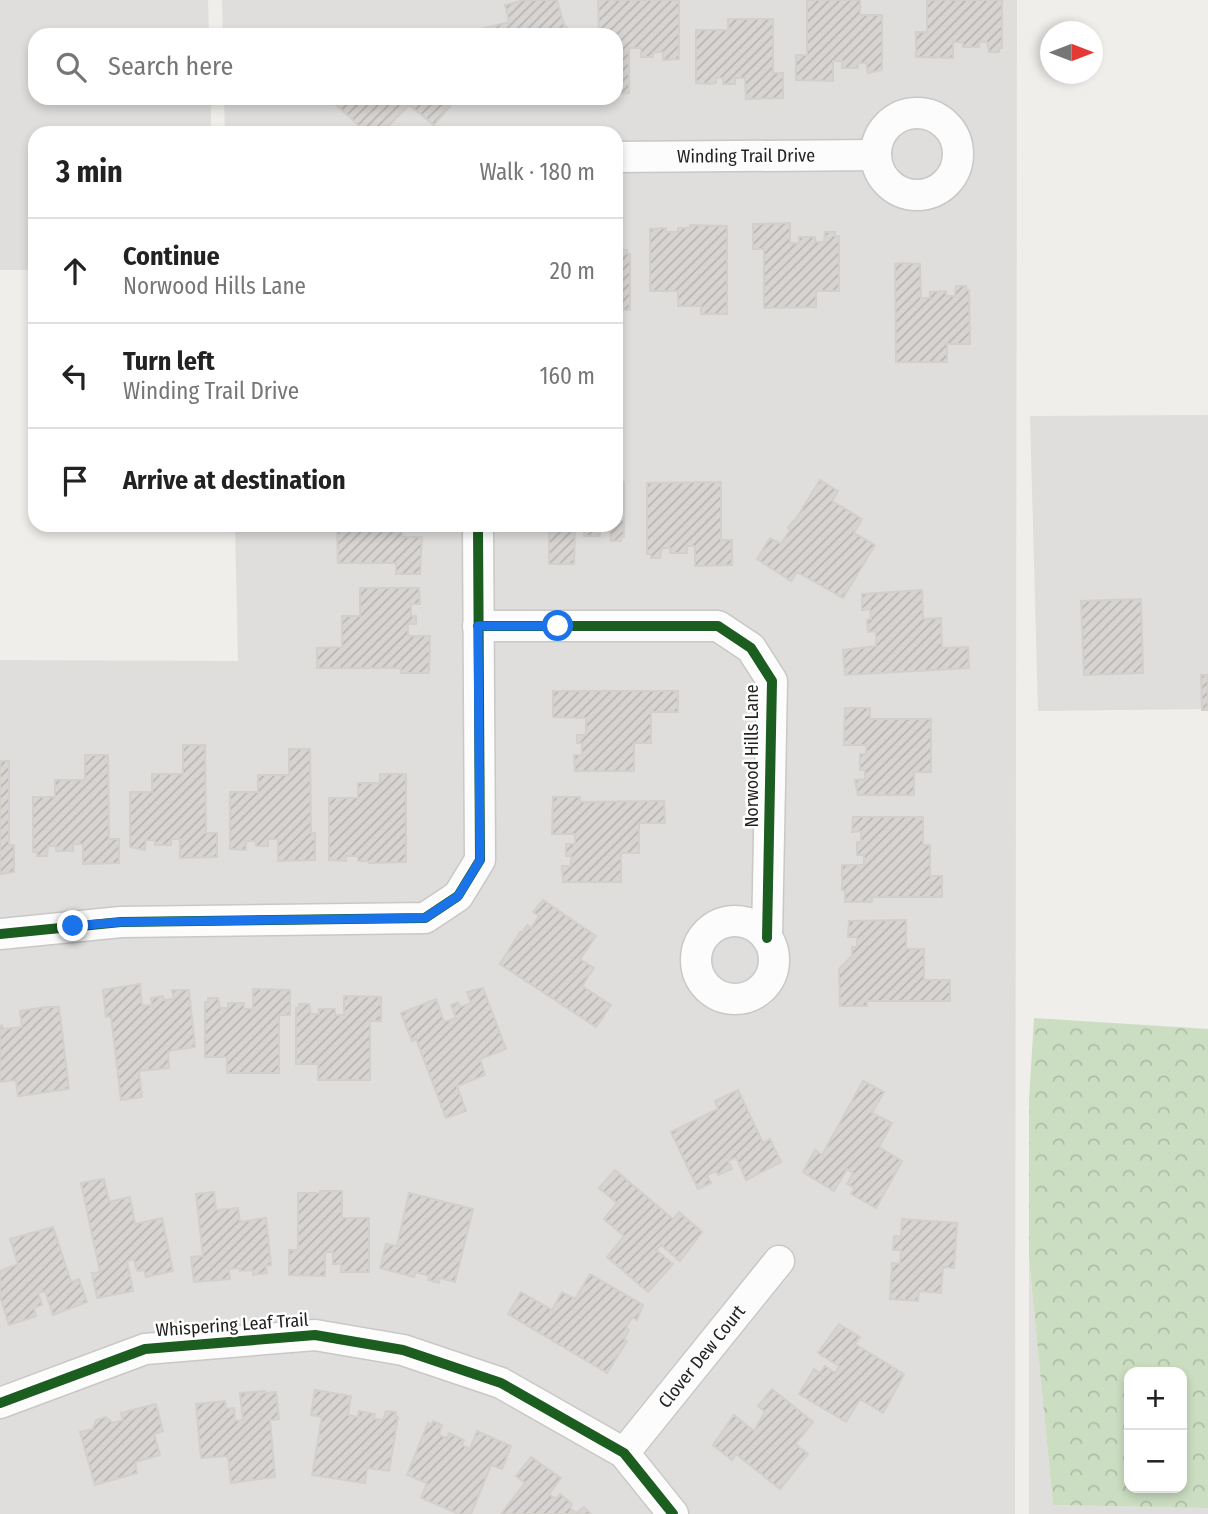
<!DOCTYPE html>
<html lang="en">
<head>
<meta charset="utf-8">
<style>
	body { margin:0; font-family:"Fira Sans Condensed",sans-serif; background:#f6f6f6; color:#222 }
	.controls { position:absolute; right:21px; bottom:21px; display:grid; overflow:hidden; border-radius:14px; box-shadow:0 4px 10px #0003 }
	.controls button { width:63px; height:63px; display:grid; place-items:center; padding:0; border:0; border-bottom:2px solid #e0e0e0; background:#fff; color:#222; font:35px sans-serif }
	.compass { position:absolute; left:1040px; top:21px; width:63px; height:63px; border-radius:50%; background:#fff; box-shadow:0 4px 10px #0003; rotate:90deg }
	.stop { position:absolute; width:21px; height:21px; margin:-16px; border:5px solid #1a73e8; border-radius:50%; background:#fff }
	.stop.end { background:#1a73e8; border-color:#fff; box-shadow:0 2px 7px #0008 }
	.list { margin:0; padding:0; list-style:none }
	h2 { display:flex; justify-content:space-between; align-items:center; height:91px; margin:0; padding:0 28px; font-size:30px }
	h2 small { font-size:23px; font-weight:400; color:#767676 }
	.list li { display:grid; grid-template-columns:46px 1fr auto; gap:21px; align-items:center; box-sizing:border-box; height:105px; padding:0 28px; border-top:2px solid #e0e0e0 }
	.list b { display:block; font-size:26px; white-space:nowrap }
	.list p { margin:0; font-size:23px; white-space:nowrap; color:#767676 }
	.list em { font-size:23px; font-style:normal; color:#767676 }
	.icon { flex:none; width:38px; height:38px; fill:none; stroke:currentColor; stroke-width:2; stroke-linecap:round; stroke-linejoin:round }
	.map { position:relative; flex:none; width:1208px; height:1514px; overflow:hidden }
	.search { position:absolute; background:#fff; box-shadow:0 4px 10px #0003; left:28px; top:28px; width:595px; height:77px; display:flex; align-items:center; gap:18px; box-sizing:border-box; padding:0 24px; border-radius:21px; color:#767676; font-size:26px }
	.panel { position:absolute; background:#fff; box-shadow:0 4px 10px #0003; left:28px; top:126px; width:595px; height:406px; border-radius:21px }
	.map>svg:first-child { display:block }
	.residential { fill:#dfdedc }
	.forest { fill:url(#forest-crowns); fill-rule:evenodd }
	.building { fill:url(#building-hatch); stroke:#d3d0cc; stroke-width:2 }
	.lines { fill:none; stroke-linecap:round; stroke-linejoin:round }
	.minor-casing { stroke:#c9c8c7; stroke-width:33 }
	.minor { stroke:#fdfcfc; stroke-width:30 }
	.cycleway-casing { stroke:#fff; stroke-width:15 }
	.cycleway { stroke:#1b5e20; stroke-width:10 }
	.route { stroke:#1a73e8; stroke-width:9 }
	.labels { text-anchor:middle; stroke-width:5; stroke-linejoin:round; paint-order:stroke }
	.street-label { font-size:18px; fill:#222; stroke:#fff }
</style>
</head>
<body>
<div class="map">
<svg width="1208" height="1514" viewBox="0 0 1208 1514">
	<defs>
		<pattern id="forest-crowns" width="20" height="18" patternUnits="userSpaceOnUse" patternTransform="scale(1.75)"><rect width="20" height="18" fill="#cbdec1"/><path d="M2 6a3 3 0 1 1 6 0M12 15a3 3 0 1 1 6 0" fill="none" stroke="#aebea6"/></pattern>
		<pattern id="building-hatch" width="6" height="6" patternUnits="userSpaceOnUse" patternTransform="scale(1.75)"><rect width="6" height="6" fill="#d7d4d2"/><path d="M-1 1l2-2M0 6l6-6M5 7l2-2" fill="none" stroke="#b8b6b4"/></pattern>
	</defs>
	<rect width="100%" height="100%" fill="#f0eeeb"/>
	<path class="residential" d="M0 0H208L209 35H35V98H211V133H35V270H0Z
		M222 0H1017L1015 1514H0V660L238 661 235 525H616V133H225L224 98H616V35H223Z
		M1208 415V709L1038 711 1030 416Z
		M1029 1259 1053 1505 1208 1508V1514H1029Z"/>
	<path class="forest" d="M1034 1018 1208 1029V1508L1053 1505 1029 1259V1100ZM1129 1372H1182V1488H1129Z"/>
	<path class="building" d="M524 0H557L565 28 567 27 569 34 482 35 481 29 509 22 505 5Z
		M598 0H679V59L663 60V52H653V57H641V48H629V93L616 94V35H599Z
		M807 0H860V15H882V70L868 73 866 63H858V68H842V61H833V81L796 80V55H807Z
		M927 0H1002V48H999V52H989L987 42H979V47H963V42H953V58L916 57V32H927Z
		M728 19H773V73H783V98L746 99 745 78H735V84H723V78H716V83L711 84 696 83V30H728Z
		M342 98H443L451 105 434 125 409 105 382 133H367L336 105Z
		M790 223V243H799V237H815V242H824L825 232H835V236H839V291H816V307L764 308V249H753V224Z
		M690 225 727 226V314H701V306H678V291H650V229L666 228V232H678V228H690Z
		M617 250H627V254H630V310H616Z
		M903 263 920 264 921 298H930V292L946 291V296H955L956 286H966V290H969L970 344H947V362H896L895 264Z
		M820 480 838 491 832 501 862 519 854 533 875 545 843 598 797 572 791 581 757 559 770 538 781 544 790 530 788 528 793 521 794 522Z
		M616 482H624V537H621V541H611L610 531H600V536H584V530H575L574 564H549V525H616Z
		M721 482V540H732V565L695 566V546H687V553H670V548H662L660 558H651V554H647V483Z
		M337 525H408V528H402V537H422L420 574H396V563H338Z
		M360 588H419L420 604H411V616H416V624H408V636H430L429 673H401V668H317V648L342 647V616H360Z
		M922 590 923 619 941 618 942 648 968 647 969 668 845 675 843 650 876 646V631L868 632 867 620 871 619 870 609 862 610V594Z
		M1141 599 1143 673 1084 675 1081 601Z
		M1201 675H1208V710H1202Z
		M553 691H678V712H651V743H634V771H575L574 755H582V743H577V735H586V718L553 717Z
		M845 708H870V719H931V772H914V795H858L855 780 865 779V770H860V754H866V745H844Z
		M183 745H205L206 833H217V857L180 858V839H171V845H155V840H146L145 850 130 847V792H152V774H183Z
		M289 749H310L311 833H315V860L278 861V839H268V846H256V841H246V850L230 849V792H258V775H289Z
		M85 755H108L109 839H119V863L83 864V844H73V851H56V846H48L47 856H37V852H33V797H55V780H85Z
		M0 761H9V845H14V872L2 874H0Z
		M380 774H406V862L369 863V861H358V856H346V861L329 860V798H358V783H380Z
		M553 797H580V802L664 801 665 823H639V853H621V882H563L562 866H571V856H566V844H575V834H552Z
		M853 817H923V845H930V876H942V897H872V902H845V890H842V865H864V855H857V842H861V831L852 832Z
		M543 900 596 936 580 959 594 968 582 986 611 1005 596 1027 500 964 520 932 522 933 527 925 531 928 539 916 533 912Z
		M906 920V949H924V980H950V1001H867V1006H840L839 969 852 956V947H857V937H848L849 921Z
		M140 984 142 1006 152 1005 151 998 163 996 164 1000 174 999 172 990H189L195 1047 168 1051 169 1068 139 1071 142 1097 121 1100 111 1016 106 1017 103 990Z
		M483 988 506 1049 480 1059 485 1075 457 1086 466 1111 446 1118 416 1039 412 1041 401 1013 436 999 444 1022 456 1018 451 1005 458 1002 460 1007 471 1003 467 992Z
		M253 989 290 990V1015H279V1073H227V1057H205V1002H208V998H218L220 1008H228V1003H244V1009H253Z
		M344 996 381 997V1021H370V1080H318V1064H296V1008H299V1004H309L311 1014H319V1009H335V1015H344Z
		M46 1007H59L69 1089 18 1096 16 1080 0 1082V1026L2 1025 3 1029 22 1027 20 1011Z
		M863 1081 884 1092 872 1113 892 1123 879 1147 902 1161 876 1208 851 1194 855 1188 847 1184 853 1173 847 1169 834 1191 803 1172 815 1150 822 1155Z
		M738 1090 763 1143 770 1139 781 1162 746 1180 736 1157 728 1161 732 1169 718 1175 716 1171 707 1175 711 1183 698 1189 671 1132 718 1109 715 1101Z
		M615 1170 673 1219 679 1212 702 1232 680 1261 661 1245 656 1250 673 1264 648 1292 607 1257 624 1236 604 1219 617 1203 599 1188Z
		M104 1179 109 1202 130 1197 135 1224 162 1218 173 1271 146 1277 144 1270 137 1271 134 1259 127 1261 133 1291 97 1298 92 1273 100 1272 81 1183Z
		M320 1191H342V1218H369V1272H341V1264H333V1252H325V1276L289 1275V1250H298V1193H320Z
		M214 1192 216 1210 238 1208 240 1222 266 1218 271 1265 266 1266 267 1273 253 1275V1270L240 1271V1268L229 1269 230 1279 194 1282 191 1257 203 1256 196 1194Z
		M409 1193 473 1209 455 1282 440 1278 439 1283 428 1280 429 1276 416 1272 414 1277 380 1268 386 1244 397 1246Z
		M902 1219 957 1223 954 1268 943 1267 941 1293 919 1291 918 1301 890 1299 892 1263 900 1264 901 1250H893L894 1236 901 1237Z
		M53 1227 71 1282 79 1279 87 1302 53 1315 45 1291 38 1293 42 1305 34 1308 36 1316 9 1325 0 1296V1271L18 1264 10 1239Z
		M590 1274 643 1305 637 1320 632 1317 626 1328 629 1330 624 1339 627 1341 607 1373 508 1314 521 1292 552 1310 562 1292 575 1299Z
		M839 1324 860 1337 855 1344 904 1374 883 1413 860 1399 846 1422 799 1394 814 1369 820 1373 825 1366 835 1373 839 1366 818 1353Z
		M772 1389 813 1422 795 1444 808 1454 780 1489 736 1454 732 1460 713 1445 734 1415 754 1431 765 1412 758 1406Z
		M315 1390 351 1396 348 1415 358 1417 359 1411 375 1414 374 1419 383 1420 386 1411 396 1412 395 1416 398 1417 389 1471 367 1468 365 1483 312 1475 322 1417 311 1415Z
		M265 1391V1393L276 1392 279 1419 270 1420 275 1477 231 1483 228 1456 201 1458 196 1404 225 1401 226 1409 234 1408 235 1421 243 1420 240 1393Z
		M156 1404 163 1431 154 1434 160 1455 135 1462 137 1473 95 1485 80 1432 93 1429 96 1420 106 1417 113 1423 123 1420 121 1413Z
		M433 1421 442 1425 439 1435 447 1438 449 1433 464 1440 462 1445 470 1449 477 1431 511 1446 502 1469 491 1465 471 1514H459L421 1498 427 1483 407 1475 428 1423 432 1425Z
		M531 1457 561 1478 549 1494 556 1499 560 1494 572 1504 570 1508 576 1513 584 1507 591 1514H501L525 1483 516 1476Z"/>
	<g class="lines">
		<defs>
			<g id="minor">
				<circle cx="917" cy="154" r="41"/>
				<path id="s1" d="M616 157 876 155"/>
				<path d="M478 626H718L751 648 772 681 767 938"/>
				<circle cx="735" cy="960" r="39"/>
				<path d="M0 934 121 922 425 918 458 896 480 860 478 525"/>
				<path d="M0 1403 145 1349 315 1335 403 1350 501 1383 624 1453 673 1514"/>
				<path id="s2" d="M624 1453 779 1261"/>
			</g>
		</defs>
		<use href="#minor" class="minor-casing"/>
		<use href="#minor" class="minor"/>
		<defs>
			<path id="cycleway" d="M478 626H718L751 648 772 681 767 938
				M0 934 121 922 425 918 458 896 480 860 478 525
				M0 1403 145 1349 315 1335 403 1350 501 1383 624 1453 673 1514"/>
		</defs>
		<use href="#cycleway" class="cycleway-casing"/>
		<use href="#cycleway" class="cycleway"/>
	</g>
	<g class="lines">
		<path class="route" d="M73 926 121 922 425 918 458 896 480 860 478 626H558"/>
	</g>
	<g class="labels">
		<g class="street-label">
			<text dy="6" stroke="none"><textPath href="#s1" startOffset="130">Winding Trail Drive</textPath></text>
			<text transform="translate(752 756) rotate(-90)" y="6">Norwood Hills Lane</text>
			<text transform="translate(232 1325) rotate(-4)" y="6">Whispering Leaf Trail</text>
			<text dy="6" stroke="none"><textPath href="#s2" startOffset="124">Clover Dew Court</textPath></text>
		</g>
	</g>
</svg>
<div class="controls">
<button>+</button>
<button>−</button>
</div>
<svg class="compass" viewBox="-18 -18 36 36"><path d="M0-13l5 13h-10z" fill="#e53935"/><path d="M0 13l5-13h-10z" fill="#767676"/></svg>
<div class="stop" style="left:558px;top:626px"></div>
<div class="stop end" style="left:73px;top:926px"></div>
<div class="search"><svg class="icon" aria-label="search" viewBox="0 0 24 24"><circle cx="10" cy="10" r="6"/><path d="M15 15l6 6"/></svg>Search here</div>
<section class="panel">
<h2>3 min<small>Walk · 180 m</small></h2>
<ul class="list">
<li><svg class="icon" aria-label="ahead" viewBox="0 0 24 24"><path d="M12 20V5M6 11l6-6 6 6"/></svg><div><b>Continue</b><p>Norwood Hills Lane</p></div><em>20 m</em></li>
<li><svg class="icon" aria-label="left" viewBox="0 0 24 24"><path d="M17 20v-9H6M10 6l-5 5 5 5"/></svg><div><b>Turn left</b><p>Winding Trail Drive</p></div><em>160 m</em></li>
<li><svg class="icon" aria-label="arrive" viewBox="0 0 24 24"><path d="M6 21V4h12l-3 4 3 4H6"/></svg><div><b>Arrive at destination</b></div></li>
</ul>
</section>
</div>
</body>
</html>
